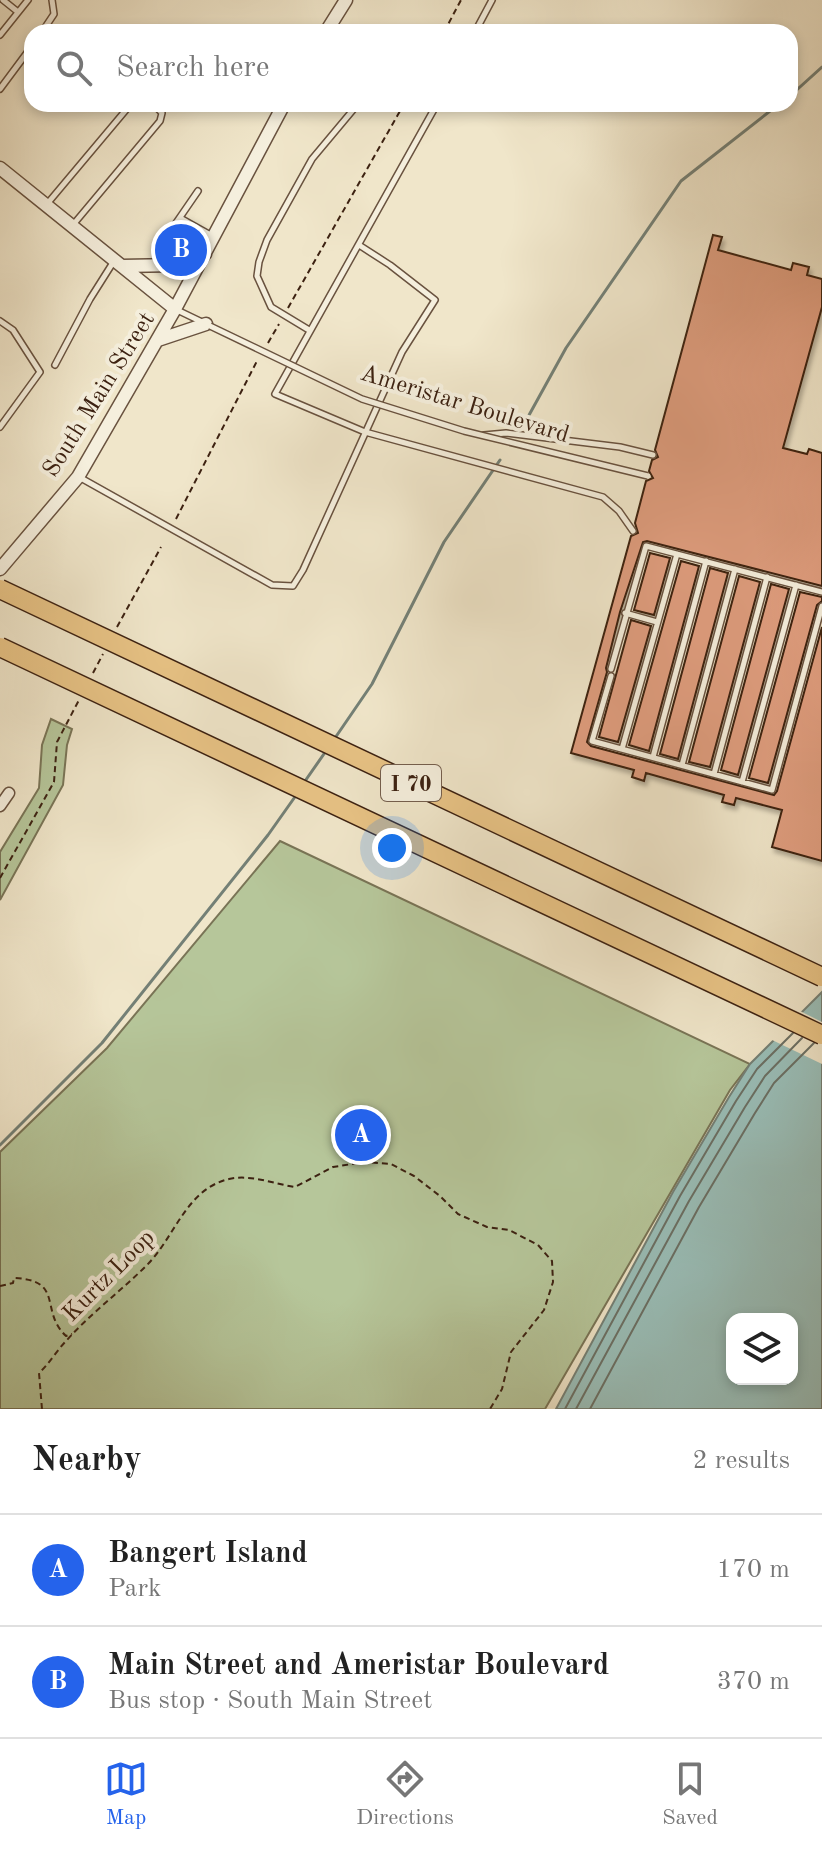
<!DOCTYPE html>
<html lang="en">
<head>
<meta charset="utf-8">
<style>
	body { margin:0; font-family:"Old Standard TT",serif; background:#f6f6f6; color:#222 }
	.controls { position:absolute; right:24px; bottom:24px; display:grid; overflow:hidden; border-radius:16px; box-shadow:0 4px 12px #0003 }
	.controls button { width:72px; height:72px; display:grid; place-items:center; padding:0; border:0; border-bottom:2px solid #e0e0e0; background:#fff; color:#222; font:40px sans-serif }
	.you { position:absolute; left:392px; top:848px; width:28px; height:28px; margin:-20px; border:6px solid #fff; border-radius:50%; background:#1a73e8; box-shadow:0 0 0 12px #1a73e833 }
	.badge { display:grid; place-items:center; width:52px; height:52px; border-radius:50%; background:#2563eb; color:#fff; font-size:26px; font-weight:700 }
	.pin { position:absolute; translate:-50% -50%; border:4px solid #fff; box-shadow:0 2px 8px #0006 }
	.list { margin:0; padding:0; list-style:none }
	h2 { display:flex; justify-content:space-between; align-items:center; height:104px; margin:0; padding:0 32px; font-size:34px }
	h2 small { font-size:26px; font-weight:400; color:#767676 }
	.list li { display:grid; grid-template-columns:52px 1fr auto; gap:24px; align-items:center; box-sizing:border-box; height:112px; padding:0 32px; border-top:2px solid #e0e0e0 }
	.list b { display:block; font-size:30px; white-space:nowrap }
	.list p { margin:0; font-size:26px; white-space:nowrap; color:#767676 }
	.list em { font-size:26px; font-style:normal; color:#767676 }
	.icon { flex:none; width:44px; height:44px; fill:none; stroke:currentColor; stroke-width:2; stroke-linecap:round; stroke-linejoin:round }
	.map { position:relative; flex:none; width:822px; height:1409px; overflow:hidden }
	.search { position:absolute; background:#fff; box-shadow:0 4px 12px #0003; left:24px; right:24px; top:24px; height:88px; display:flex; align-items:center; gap:20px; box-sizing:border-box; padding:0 28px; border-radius:24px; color:#767676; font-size:30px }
	.sheet { height:328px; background:#fff }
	nav { display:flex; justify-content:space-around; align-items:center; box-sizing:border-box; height:112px; border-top:2px solid #e0e0e0; background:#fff; font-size:22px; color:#767676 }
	nav a { display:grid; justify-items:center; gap:4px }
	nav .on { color:#2563eb }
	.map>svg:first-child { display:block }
	.green { fill:#b6c69a; stroke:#797456; stroke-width:2 }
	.water { fill:#9abfb9; stroke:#748076; stroke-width:2; fill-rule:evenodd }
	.pier { fill:#f0e6ca }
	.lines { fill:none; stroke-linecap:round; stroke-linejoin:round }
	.shore { stroke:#6b7065; stroke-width:2 }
	.stream { stroke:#748076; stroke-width:3 }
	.building { fill:#de9c7d; stroke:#3c2111; stroke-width:2; filter:url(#shadow) }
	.service-casing { stroke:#69523f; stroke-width:8 }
	.minor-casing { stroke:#69523f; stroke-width:13 }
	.tertiary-casing { stroke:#69523f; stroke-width:15 }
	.path { stroke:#3c2111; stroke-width:2; stroke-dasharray:6 4; stroke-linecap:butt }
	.service { stroke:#f5efdd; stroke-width:5 }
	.minor { stroke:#f5efdd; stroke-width:10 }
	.tertiary { stroke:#f5efdd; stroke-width:12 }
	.service-bridge-casing { stroke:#69523f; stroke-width:8; stroke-linecap:butt }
	.motorway-bridge-casing { stroke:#3c2111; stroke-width:21; stroke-linecap:butt }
	.service-bridge { stroke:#f5efdd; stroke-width:5 }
	.motorway-bridge { stroke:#e8c385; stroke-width:18 }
	.labels { text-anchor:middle; stroke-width:8; stroke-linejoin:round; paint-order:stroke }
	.shield { fill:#f5efdd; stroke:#745f4e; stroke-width:2 }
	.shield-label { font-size:22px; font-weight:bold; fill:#3c2111 }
	.street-label { font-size:24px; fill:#3c2111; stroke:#f5efdd }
</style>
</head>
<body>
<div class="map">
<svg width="822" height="1409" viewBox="0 0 822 1409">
	<defs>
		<filter id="shadow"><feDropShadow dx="2.5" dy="4.5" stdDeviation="2" flood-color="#0004"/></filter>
	</defs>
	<rect width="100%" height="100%" fill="#f0e6ca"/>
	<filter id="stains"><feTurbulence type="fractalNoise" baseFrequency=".0025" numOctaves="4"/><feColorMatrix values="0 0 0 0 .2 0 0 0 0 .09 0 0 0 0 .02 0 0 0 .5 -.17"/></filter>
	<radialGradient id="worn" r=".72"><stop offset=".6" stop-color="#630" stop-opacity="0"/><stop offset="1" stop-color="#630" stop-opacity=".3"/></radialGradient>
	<path class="green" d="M51 719 72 729 67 745 63 785 0 900V852L39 788 42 745Z
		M280 841 750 1064 730 1090 545 1409H0V1152L107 1048Z"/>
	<path class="water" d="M822 992V1409H556L673 1192 729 1097 750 1064ZM732 1319H792V1379H732Z"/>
	<path class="pier" d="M798 1010 822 1022V1064L770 1039Z"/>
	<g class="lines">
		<path class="shore" d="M565 1409 680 1196 736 1101 757 1069 793 1033
			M576 1409 689 1201 745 1107 765 1076 802 1038
			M590 1409 699 1207 755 1113 774 1083 814 1043"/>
		<path class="stream" d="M790 96 822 67
			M523 426 566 348 681 181 779 104
			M335 738 372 684 444 542 500 460
			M303 784 326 751
			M0 1145 102 1043 268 835 297 794"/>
	</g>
	<path class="building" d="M713 235 722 237 718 250 791 270 793 263 809 267 807 275 822 279V307L783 448 807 454 809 449 822 453V586L647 541 643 542 620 612 606 668 607 672 587 742 591 746 774 795 777 791 822 627V861L772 847 782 810 736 798 734 805 722 802 724 795 646 773 644 781 632 777 634 770 571 753 631 536 638 533 635 523 646 481 653 478 649 471 652 460 658 457 655 450Z
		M650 553 670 558 654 615 634 610Z
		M681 561 699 566 649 751 629 745Z
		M710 568 728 573 678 759 660 754Z
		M739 576 760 582 710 767 689 762Z
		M771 584 789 589 738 775 721 770Z
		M800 592 822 597V601L817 605 768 783 749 778Z
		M631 620 651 626 618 742 599 737Z"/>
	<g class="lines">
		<defs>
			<path id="service" d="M3 0 18 12
				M42 32 54 14 52 0
				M475 32 492 0
				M0 35 28 0
				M0 89 32 46
				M437 104 275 394 365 432 603 497 619 511 633 531
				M47 204 131 104
				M180 218 214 237
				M72 226 160 121 162 113 153 104
				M165 239 198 191
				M175 309 202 322
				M0 321 13 330 40 372 0 427
				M309 330 271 307 257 276 259 262 267 240 312 159 358 104
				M55 365 90 299 114 261
				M484 435 506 433 620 447 653 455
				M79 477 272 585 293 586 303 570 402 352 435 300 390 265 359 245
				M625 613 657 622
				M611 669 646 546 822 592
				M611 676 592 741 772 790 822 606
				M622 749 677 554
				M653 757 706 561
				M682 765 735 569
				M714 774 767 577
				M742 782 796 585"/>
			<path id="minor" d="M0 806 9 793"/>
			<path id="tertiary" d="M326 32 346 0
				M0 168 175 309
				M122 266 176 265 205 254
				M158 340 206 324
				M0 569 78 477 175 309 284 104"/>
		</defs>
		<use href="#service" class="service-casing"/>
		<use href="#minor" class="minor-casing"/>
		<use href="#tertiary" class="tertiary-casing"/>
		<path class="path" d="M444 32 461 0
			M288 308 404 104
			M268 343 279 324
			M176 519 258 359
			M117 627 161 547
			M93 673 103 654
			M0 878 54 782 57 742 79 700
			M0 1286 13 1283 14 1278C65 1280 39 1311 66 1336L72 1334
			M42 1409 39 1373C50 1363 57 1350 67 1340 91 1313 121 1291 147 1265 175 1237 186 1189 229 1179 251 1174 274 1184 295 1187L333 1167 365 1162 391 1164 414 1176 440 1196 458 1214 487 1227 509 1230 538 1245 552 1261 553 1282 544 1310 511 1352 502 1389 490 1409"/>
		<use href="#service" class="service"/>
		<use href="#minor" class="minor"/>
		<use href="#tertiary" class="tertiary"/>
		<defs>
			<path id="service-bridge" d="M210 326 362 399 464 431 648 476"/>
			<path id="motorway-bridge" d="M0 589 822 977
				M0 647 822 1035"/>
		</defs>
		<use href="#service-bridge" class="service-bridge-casing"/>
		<use href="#motorway-bridge" class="motorway-bridge-casing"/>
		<use href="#service-bridge" class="service-bridge"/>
		<use href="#motorway-bridge" class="motorway-bridge"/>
	</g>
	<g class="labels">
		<rect class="shield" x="381" y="765" width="60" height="36" rx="6"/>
		<g class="shield-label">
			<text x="411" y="791">I 70</text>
		</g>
		<g class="street-label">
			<text transform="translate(98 394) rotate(-58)" y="8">South Main Street</text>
			<text transform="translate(465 403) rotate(17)" y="8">Ameristar Boulevard</text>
			<text transform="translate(108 1275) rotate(-45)" y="8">Kurtz Loop</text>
		</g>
	</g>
	<rect width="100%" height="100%" filter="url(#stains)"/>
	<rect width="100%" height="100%" fill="url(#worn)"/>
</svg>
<div class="controls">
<button><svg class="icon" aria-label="layers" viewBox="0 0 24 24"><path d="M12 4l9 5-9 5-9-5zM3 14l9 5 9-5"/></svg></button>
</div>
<div class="you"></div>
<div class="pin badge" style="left:361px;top:1135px">A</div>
<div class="pin badge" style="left:181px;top:250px">B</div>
<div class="search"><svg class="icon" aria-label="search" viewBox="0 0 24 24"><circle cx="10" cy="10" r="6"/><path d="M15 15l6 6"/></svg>Search here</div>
</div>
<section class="sheet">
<h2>Nearby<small>2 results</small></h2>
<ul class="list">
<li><span class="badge">A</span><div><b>Bangert Island</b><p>Park</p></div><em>170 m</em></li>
<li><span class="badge">B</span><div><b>Main Street and Ameristar Boulevard</b><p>Bus stop · South Main Street</p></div><em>370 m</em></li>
</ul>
</section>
<nav>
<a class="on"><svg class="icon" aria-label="map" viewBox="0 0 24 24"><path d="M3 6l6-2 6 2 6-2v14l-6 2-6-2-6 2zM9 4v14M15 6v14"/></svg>Map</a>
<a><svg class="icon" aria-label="directions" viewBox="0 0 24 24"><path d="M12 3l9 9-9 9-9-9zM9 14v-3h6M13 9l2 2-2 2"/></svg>Directions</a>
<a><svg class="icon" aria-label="saved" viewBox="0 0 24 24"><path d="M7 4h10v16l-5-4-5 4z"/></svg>Saved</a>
</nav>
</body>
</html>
